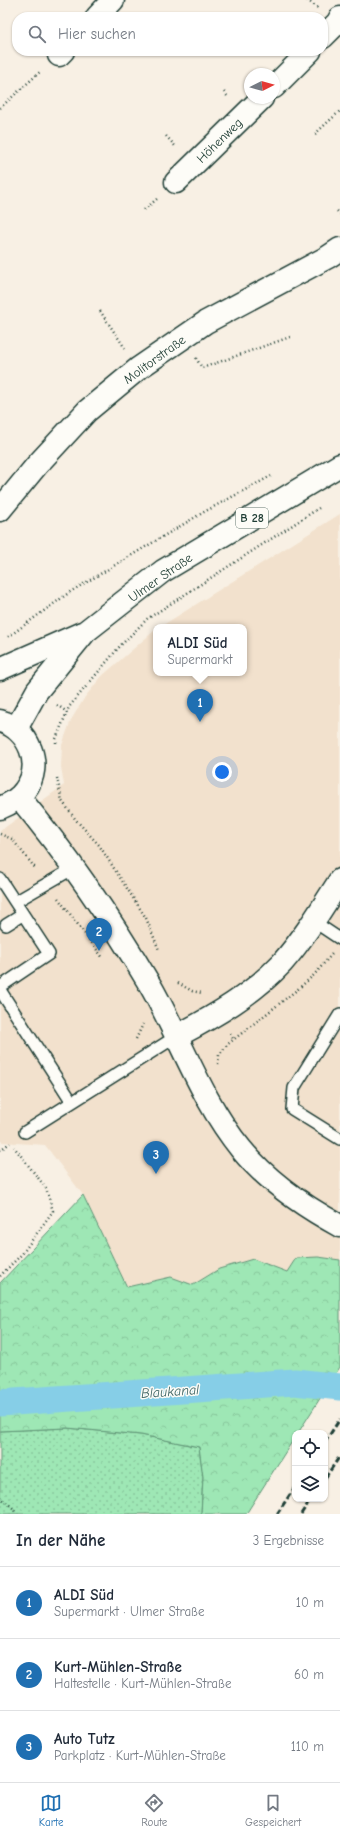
<!DOCTYPE html>
<html lang="de">
<head>
<meta charset="utf-8">
<style>
	body { margin:0; font-family:"Comic Neue",sans-serif; background:#f2f2f3; color:#1f2937 }
	.controls { position:absolute; right:12px; bottom:12px; display:grid; overflow:hidden; border-radius:8px; box-shadow:0 1px 3px #0004 }
	.controls button { width:36px; height:36px; display:grid; place-items:center; padding:0; border:0; border-bottom:1px solid #e0e1e3; background:#fff; color:#1f2937; font:20px sans-serif }
	.compass { position:absolute; left:244px; top:68px; width:36px; height:36px; border-radius:50%; background:#fff; box-shadow:0 1px 3px #0004; rotate:84deg }
	.you { position:absolute; left:222px; top:772px; width:14px; height:14px; margin:-10px; border:3px solid #fff; border-radius:50%; background:#1a73e8; box-shadow:0 0 0 6px #1a73e833 }
	.badge { display:grid; place-items:center; width:26px; height:26px; border-radius:50%; background:#1f6fb2; color:#fff; font-size:13px; font-weight:700 }
	.pin { position:absolute; translate:-50% -33px; filter:drop-shadow(0 1px 2px #0008) }
	.pin::after { content:''; position:absolute; top:21px; width:14px; height:12px; background:inherit; clip-path:polygon(0 0,100% 0,50% 100%) }
	.popup { position:absolute; left:153px; top:624px; width:94px; height:52px; box-sizing:border-box; display:grid; place-content:center; border-radius:8px; background:#fff; filter:drop-shadow(0 1px 3px #0005); font-size:13px; white-space:nowrap; color:#747a83 }
	.popup b { font-size:15px; color:#1f2937 }
	.popup::after { content:''; position:absolute; left:50%; top:100%; margin-left:-8px; border:8px solid transparent; border-top-color:#fff }
	.list { margin:0; padding:0; list-style:none }
	h2 { display:flex; justify-content:space-between; align-items:center; height:52px; margin:0; padding:0 16px; font-size:17px }
	h2 small { font-size:13px; font-weight:400; color:#747a83 }
	.list li { display:grid; grid-template-columns:26px 1fr auto; gap:12px; align-items:center; box-sizing:border-box; height:72px; padding:0 16px; border-top:1px solid #e0e1e3 }
	.list b { display:block; font-size:15px; white-space:nowrap }
	.list p { margin:0; font-size:13px; white-space:nowrap; color:#747a83 }
	.list em { font-size:13px; font-style:normal; color:#747a83 }
	.icon { flex:none; width:22px; height:22px; fill:none; stroke:currentColor; stroke-width:2; stroke-linecap:round; stroke-linejoin:round }
	.map { position:relative; flex:none; width:340px; height:1514px; overflow:hidden }
	.search { position:absolute; background:#fff; box-shadow:0 1px 3px #0004; left:12px; right:12px; top:12px; height:44px; display:flex; align-items:center; gap:10px; box-sizing:border-box; padding:0 14px; border-radius:16px; color:#747a83; font-size:15px }
	.sheet { height:268px; background:#fff }
	nav { display:flex; justify-content:space-around; align-items:center; box-sizing:border-box; height:56px; border-top:1px solid #e0e1e3; background:#fff; font-size:11px; color:#747a83 }
	nav a { display:grid; justify-items:center; gap:2px }
	nav .on { color:#1f6fb2 }
	.map>svg:first-child { display:block }
	.built { fill:#f2e1cd }
	.grass { fill:url(#grass-dots); stroke:#5e9274 }
	.forest { fill:url(#forest-crowns); stroke:#5e9274 }
	.lines { fill:none; stroke-linecap:round; stroke-linejoin:round }
	.canal { stroke:#86cee7; stroke-width:27 }
	.service-casing { stroke:#1f3d34; stroke-width:14 }
	.minor-casing { stroke:#1f3d34; stroke-width:25 }
	.tertiary-casing { stroke:#1f3d34; stroke-width:25 }
	.primary-casing { stroke:#1f3d34; stroke-width:25 }
	.path { stroke:#1f3d34; stroke-width:2.5; stroke-dasharray:1 3; stroke-linecap:butt }
	.service { stroke:#fdfcf7; stroke-width:11 }
	.minor { stroke:#fdfcf7; stroke-width:22 }
	.tertiary { stroke:#fdfcf7; stroke-width:22 }
	.primary { stroke:#fdfcf7; stroke-width:22 }
	.rail { stroke:#1f3d34; stroke-width:3; stroke-dasharray:6 3; stroke-linecap:butt }
	.labels { text-anchor:middle; stroke-width:3; stroke-linejoin:round; paint-order:stroke }
	.shield { fill:#fdfcf7; stroke:#62766e; stroke-width:1 }
	.shield-label { font-size:12px; font-weight:bold; fill:#1f3d34 }
	.street-label { font-size:13px; fill:#1f3d34; stroke:#fdfcf7 }
	.water-label { font-size:14px; font-style:italic; fill:#396161; stroke:#fdfcf7 }
</style>
</head>
<body>
<div class="map">
<svg width="340" height="1514" viewBox="0 0 340 1514">
	<defs>
		<pattern id="grass-dots" width="8" height="8" patternUnits="userSpaceOnUse"><rect width="8" height="8" fill="#9ee7b5"/><path d="M2 2h.1M6 6h.1" fill="none" stroke="#88c79c" stroke-width="1.8" stroke-linecap="round"/></pattern>
		<pattern id="forest-crowns" width="20" height="18" patternUnits="userSpaceOnUse"><rect width="20" height="18" fill="#9ee7b5"/><path d="M2 6a3 3 0 1 1 6 0M12 15a3 3 0 1 1 6 0" fill="none" stroke="#88c79c"/></pattern>
	</defs>
	<rect width="100%" height="100%" fill="#f8f0e4"/>
	<filter id="ink" filterUnits="userSpaceOnUse"><feTurbulence type="fractalNoise" baseFrequency=".025" numOctaves="2"/><feDisplacementMap in="SourceGraphic" scale="8" xChannelSelector="R" yChannelSelector="G"/><feConvolveMatrix kernelMatrix="1 2 1 2 8 2 1 2 1" color-interpolation-filters="sRGB"/></filter>
	<g filter="url(#ink)">
		<path class="built" d="M340 514V1260L318 1257 287 1272 253 1259 219 1269 193 1285 171 1277 127 1287 83 1195 45 1145 2 1142 0 1140V831L64 785 61 767 62 745 71 720 85 697 102 676 154 631 156 630V673H244V627H160Z"/>
		<path class="grass" d="M67 1428 141 1435 199 1447 203 1477 201 1514H0V1431Z"/>
		<path class="forest" d="M83 1195 127 1287 171 1277 193 1285 219 1269 253 1259 287 1272 296 1258 318 1257 340 1260V1367L298 1433H295V1437L246 1514H201L203 1477 199 1447 141 1435 67 1428 0 1431V1283Z"/>
		<g class="lines">
			<path class="canal" d="M0 1403 295 1382 340 1387"/>
			<defs>
				<path id="service" d="M0 879 15 902 74 868
					M313 921 340 939
					M6 925 22 915
					M0 987 49 954 15 902
					M0 990 72 1102
					M340 1014 294 1088 292 1109 340 1139
					M25 1132 177 1036"/>
				<path id="minor" d="M97 17 113 0
					M323 37 338 22 340 18
					M59 55 63 51
					M274 87 310 51
					M176 182 262 98
					M0 510 37 465 87 411 139 368 206 322 328 257 340 249
					M177 1036C215 1016 253 994 282 963 304 938 322 908 340 880"/>
				<path id="tertiary" d="M19 797C68 856 111 919 150 985 181 1039 201 1100 241 1149 268 1182 303 1206 340 1226"/>
				<path id="primary" d="M0 669 82 633
					M0 721C29 729 44 765 25 790 19 799 10 804 0 808
					M16 729 37 691 85 632 163 571 340 465"/>
			</defs>
			<use href="#service" class="service-casing"/>
			<use href="#minor" class="minor-casing"/>
			<use href="#tertiary" class="tertiary-casing"/>
			<use href="#primary" class="primary-casing"/>
			<path class="path" d="M307 0 318 8
				M224 92 228 97
				M0 108 41 71
				M315 134 340 111
				M166 136 176 147
				M144 210 158 198
				M337 211 340 214
				M100 311 125 348
				M196 358 202 368 290 337
				M8 637 70 592 204 512 271 476
				M57 705 67 712
				M56 743V739L69 707 120 646 147 619 319 508
				M57 778 62 801 76 820 99 845 146 918 159 950
				M0 834 12 839 36 869
				M58 898 103 958
				M178 983 192 991 202 993
				M230 1034 234 1040
				M136 1039 143 1024
				M218 1064 219 1055 228 1044 298 989 314 975 332 954
				M0 1150 10 1143
				M0 1276 22 1254 53 1211 46 1188 14 1147
				M0 1497 13 1508 16 1514"/>
			<use href="#service" class="service"/>
			<use href="#minor" class="minor"/>
			<use href="#tertiary" class="tertiary"/>
			<use href="#primary" class="primary"/>
			<path class="rail" d="M325 1442 340 1419
				M325 1478 340 1456
				M277 1514 295 1487
				M301 1514 311 1499"/>
		</g>
	</g>
	<g class="labels">
		<rect class="shield" x="236" y="508" width="32" height="20" rx="3"/>
		<g class="shield-label">
			<text x="252" y="522">B 28</text>
		</g>
		<g class="street-label">
			<text transform="translate(219 140) rotate(-44)" y="5">Höhenweg</text>
			<text transform="translate(154 359) rotate(-36)" y="5">Molitorstraße</text>
			<text transform="translate(160 577) rotate(-35)" y="5">Ulmer Straße</text>
		</g>
		<g class="water-label">
			<text transform="translate(170 1391) rotate(-4)" y="5">Blaukanal</text>
		</g>
	</g>
</svg>
<div class="controls">
<button><svg class="icon" aria-label="locate" viewBox="0 0 24 24"><circle cx="12" cy="12" r="6"/><path d="M12 2v4M12 18v4M2 12h4M18 12h4"/></svg></button>
<button><svg class="icon" aria-label="layers" viewBox="0 0 24 24"><path d="M12 4l9 5-9 5-9-5zM3 14l9 5 9-5"/></svg></button>
</div>
<svg class="compass" viewBox="-18 -18 36 36"><path d="M0-13l5 13h-10z" fill="#e53935"/><path d="M0 13l5-13h-10z" fill="#747a83"/></svg>
<div class="you"></div>
<div class="pin badge" style="left:200px;top:722px">1</div>
<div class="popup"><b>ALDI Süd</b>Supermarkt</div>
<div class="pin badge" style="left:99px;top:951px">2</div>
<div class="pin badge" style="left:156px;top:1174px">3</div>
<div class="search"><svg class="icon" aria-label="search" viewBox="0 0 24 24"><circle cx="10" cy="10" r="6"/><path d="M15 15l6 6"/></svg>Hier suchen</div>
</div>
<section class="sheet">
<h2>In der Nähe<small>3 Ergebnisse</small></h2>
<ul class="list">
<li><span class="badge">1</span><div><b>ALDI Süd</b><p>Supermarkt · Ulmer Straße</p></div><em>10 m</em></li>
<li><span class="badge">2</span><div><b>Kurt-Mühlen-Straße</b><p>Haltestelle · Kurt-Mühlen-Straße</p></div><em>60 m</em></li>
<li><span class="badge">3</span><div><b>Auto Tutz</b><p>Parkplatz · Kurt-Mühlen-Straße</p></div><em>110 m</em></li>
</ul>
</section>
<nav>
<a class="on"><svg class="icon" aria-label="map" viewBox="0 0 24 24"><path d="M3 6l6-2 6 2 6-2v14l-6 2-6-2-6 2zM9 4v14M15 6v14"/></svg>Karte</a>
<a><svg class="icon" aria-label="directions" viewBox="0 0 24 24"><path d="M12 3l9 9-9 9-9-9zM9 14v-3h6M13 9l2 2-2 2"/></svg>Route</a>
<a><svg class="icon" aria-label="saved" viewBox="0 0 24 24"><path d="M7 4h10v16l-5-4-5 4z"/></svg>Gespeichert</a>
</nav>
</body>
</html>
